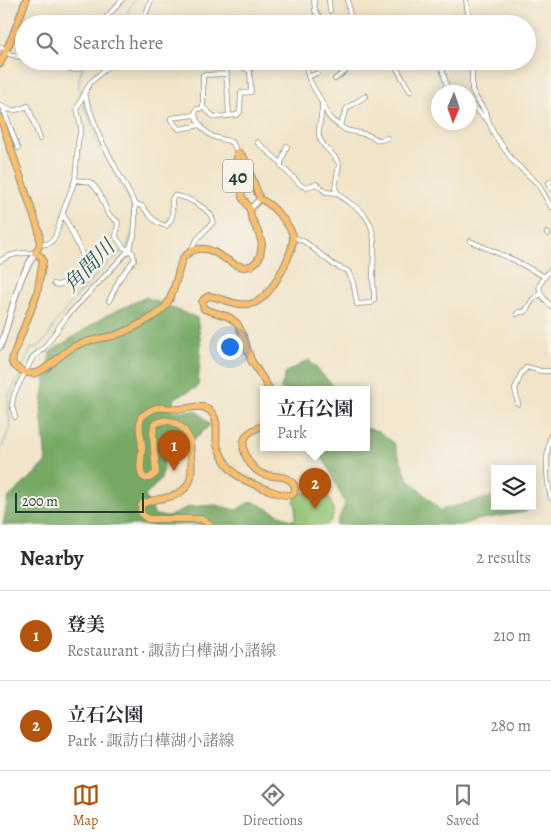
<!DOCTYPE html>
<html lang="en">
<head>
<meta charset="utf-8">
<style>
	body { margin:0; font-family:Alegreya,"Noto Serif JP",serif; background:#f7f7f7; color:#2b2b33 }
	.controls { position:absolute; right:15px; bottom:15px; display:grid; overflow:hidden; border-radius:0px; box-shadow:0 2px 12px #0003 }
	.controls button { width:45px; height:45px; display:grid; place-items:center; padding:0; border:0; border-bottom:1px solid #e1e1e2; background:#fff; color:#2b2b33; font:25px sans-serif }
	.compass { position:absolute; left:431px; top:85px; width:45px; height:45px; border-radius:50%; background:#fff; box-shadow:0 2px 12px #0003; rotate:182deg }
	.scale { position:absolute; left:15px; bottom:12px; width:129px; box-sizing:border-box; padding-left:5px; border:2px solid #1f3d34; border-top:0; font-size:14px; line-height:18px; white-space:nowrap; color:#1f3d34; -webkit-text-stroke:4px #f7f3e8; paint-order:stroke }
	.you { position:absolute; left:229px; top:346px; width:18px; height:18px; margin:-12px; border:4px solid #fff; border-radius:50%; background:#1a73e8; box-shadow:0 0 0 8px #1a73e833 }
	.badge { display:grid; place-items:center; width:32px; height:32px; border-radius:50%; background:#b45309; color:#fff; font-size:16px; font-weight:700 }
	.pin { position:absolute; translate:-50% -41px; filter:drop-shadow(0 1px 2px #0008) }
	.pin::after { content:''; position:absolute; top:26px; width:18px; height:15px; background:inherit; clip-path:polygon(0 0,100% 0,50% 100%) }
	.popup { position:absolute; left:260px; top:386px; width:110px; height:65px; box-sizing:border-box; display:grid; place-content:center; border-radius:0px; background:#fff; filter:drop-shadow(0 1px 4px #0005); font-size:16px; white-space:nowrap; color:#7c7c81 }
	.popup b { font-size:19px; color:#2b2b33 }
	.popup::after { content:''; position:absolute; left:50%; top:100%; margin-left:-10px; border:10px solid transparent; border-top-color:#fff }
	.list { margin:0; padding:0; list-style:none }
	h2 { display:flex; justify-content:space-between; align-items:center; height:65px; margin:0; padding:0 20px; font-size:21px }
	h2 small { font-size:16px; font-weight:400; color:#7c7c81 }
	.list li { display:grid; grid-template-columns:32px 1fr auto; gap:15px; align-items:center; box-sizing:border-box; height:90px; padding:0 20px; border-top:1px solid #e1e1e2 }
	.list b { display:block; font-size:19px; white-space:nowrap }
	.list p { margin:0; font-size:16px; white-space:nowrap; color:#7c7c81 }
	.list em { font-size:16px; font-style:normal; color:#7c7c81 }
	.icon { flex:none; width:28px; height:28px; fill:none; stroke:currentColor; stroke-width:2; stroke-linecap:round; stroke-linejoin:round }
	.map { position:relative; flex:none; width:551px; height:525px; overflow:hidden }
	.search { position:absolute; background:#fff; box-shadow:0 2px 12px #0003; left:15px; right:15px; top:15px; height:55px; display:flex; align-items:center; gap:12px; box-sizing:border-box; padding:0 18px; border-radius:28px; color:#7c7c81; font-size:19px }
	.sheet { height:245px; background:#fff }
	nav { display:flex; justify-content:space-around; align-items:center; box-sizing:border-box; height:70px; border-top:1px solid #e1e1e2; background:#fff; font-size:14px; color:#7c7c81 }
	nav a { display:grid; justify-items:center; gap:2px }
	nav .on { color:#b45309 }
	.map>svg:first-child { display:block }
	.green { fill:#92c272; stroke:#588053 }
	.forest { fill:#75a864; stroke:#4a724c }
	.lines { fill:none; stroke-linecap:round; stroke-linejoin:round }
	.stream { stroke:#3daabc; stroke-width:1 }
	.minor-casing { stroke:#88907e; stroke-width:5.5 }
	.tertiary-casing { stroke:#88907e; stroke-width:7 }
	.primary-casing { stroke:#88907e; stroke-width:8 }
	.minor { stroke:#fff; stroke-width:4 }
	.tertiary { stroke:#fff; stroke-width:5 }
	.primary { stroke:#fabe6d; stroke-width:6 }
	.labels { text-anchor:middle; stroke-width:5; stroke-linejoin:round; paint-order:stroke }
	.shield { fill:#f7f3e8; stroke:#60746a; stroke-width:1 }
	.shield-label { font-size:19px; font-weight:bold; fill:#1f3d34 }
	.water-label { font-size:21px; font-style:italic; fill:#285e5d; stroke:#f7f3e8 }
</style>
</head>
<body>
<div class="map">
<svg width="551" height="525" viewBox="0 0 551 525">
	<rect width="100%" height="100%" fill="#f7f3e8"/>
	<filter id="ink" filterUnits="userSpaceOnUse"><feTurbulence type="fractalNoise" baseFrequency=".02" numOctaves="2"/><feDisplacementMap in="SourceGraphic" scale="10" xChannelSelector="R" yChannelSelector="G"/><feConvolveMatrix kernelMatrix="1 2 1 2 8 2 1 2 1" color-interpolation-filters="sRGB"/></filter>
	<filter id="wash" filterUnits="userSpaceOnUse"><feTurbulence type="fractalNoise" baseFrequency=".0096" numOctaves="4" result="noise"/><feDisplacementMap in="SourceGraphic" scale="20" xChannelSelector="R" yChannelSelector="G"/><feGaussianBlur stdDeviation="1.12" result="paint"/><feColorMatrix in="noise" values="0 0 0 0 0 0 0 0 0 0 0 0 0 0 0 0 0 1.4 0 .05"/><feComposite in="paint" operator="in"/></filter>
	<g filter="url(#wash)">
		<rect width="100%" height="100%" fill="#f1e4c9"/>
		<path class="green" d="M306 492 309 495 313 496 320 492 326 493C333 504 338 515 327 525H294L291 520 295 519 296 506 294 502 298 493Z"/>
		<path class="forest" d="M146 297 197 318 201 344 198 387 176 397 169 411H197L210 425 199 436 165 456 161 479 145 496 155 515 168 517 188 507 216 505 236 510 252 501 300 525H3L8 498 46 463 41 409 50 352 107 315Z
			M309 360 337 390H280L286 372Z
			M366 428 378 431 394 443 407 477 440 510 495 496V506H528L526 512 476 520 461 525H336L345 504 329 469 317 448H366Z"/>
		<g class="lines">
			<path class="stream" d="M122 24 134 0
				M81 97C76 84 80 74 85 61
				M82 101 93 126 96 143 110 161 117 178 131 203 133 217
				M22 369 30 351 31 349 40 346 49 335 55 323 80 292 102 269 127 247 133 231
				M0 452 9 429 10 418 8 413 9 395 21 373"/>
		</g>
	</g>
	<g filter="url(#ink)">
		<g class="lines">
			<defs>
				<path id="minor" d="M314 0 315 11 325 24
					M329 0 330 11
					M348 0 350 17 349 24
					M466 0 468 14 471 24
					M100 24 122 0
					M142 24 151 0
					M0 47 6 49 9 54 24 58
					M37 61 75 70 78 69 81 61
					M306 61C306 81 315 87 322 103L324 105C329 119 328 117 340 126L347 108 366 96
					M317 61V62
					M370 61 382 62 392 61
					M396 61 397 69 410 91
					M440 61 447 87 452 92
					M472 61V90L475 96 487 115 488 120 494 134 513 161 538 184 551 207
					M308 77 317 73
					M335 79 359 61
					M468 103 474 107 487 120
					M0 105C12 113 15 111 28 106L40 139
					M5 108 4 111 18 148
					M203 108V75L227 74
					M195 115 171 118V120L179 129 201 125
					M229 116 226 67H242L250 71 251 92 241 93 240 112 237 115 216 117C210 116 209 110 203 108L197 109 195 113C196 122 205 133 214 137 221 139 227 140 233 143L237 152
					M340 126 346 130 368 135 378 140H381L387 138
					M257 142 281 163V166L302 186 307 187 316 184 326 192 337 193
					M281 163 287 146
					M75 180 90 182 94 186 100 194 108 214 118 222 116 237 123 247 133 253 134 260 120 278 109 301
					M551 181 549 183 551 188
					M135 204 142 206 152 218 158 223 166 226C175 218 172 210 172 199L174 196C185 195 213 210 213 222 205 232 195 238 191 251
					M547 233 548 234
					M294 237 305 242 334 265 348 271 353 282 357 304 371 303 374 300C374 291 373 282 373 273 373 252 379 231 363 213 354 204 339 199 335 188L339 164C335 154 324 149 320 139 316 131 321 123 321 115 322 112 322 107 322 103
					M470 241 514 260 545 277
					M40 245 50 243 55 237 65 206 75 180 78 143 81 128 77 108 90 83 114 61
					M0 261C12 253 21 253 35 253
					M551 269C537 286 534 289 551 306
					M54 284 57 285C65 283 76 280 82 274V253L63 214
					M517 314 519 312H525L533 299 540 294
					M518 404 515 389 521 374 527 367 541 371H551
					M15 417 12 405 14 394 33 357 44 348 67 316 129 250 134 236 135 223V204L101 140 84 94
					M551 435C545 456 546 478 551 498"/>
				<path id="tertiary" d="M250 209 260 199
					M0 347C9 324 13 299 22 277 26 268 31 260 35 253"/>
				<path id="primary" d="M0 64 13 35 26 0
					M0 117 39 231 40 245 35 253C39 255 42 256 43 261L37 294 13 356 12 363C18 370 27 375 36 373 47 371 61 353 73 347 86 340 99 339 113 336 126 332 154 318 163 309 173 299 177 276 181 263L183 258 191 251 198 249H206L212 251 236 265 244 267 251 266 257 261 260 256 262 244 259 234 251 217 250 209 242 197 241 185 236 168 238 164 237 159V152C242 153 244 158 246 162L260 199C270 202 294 228 293 239 292 256 271 297 254 303 238 308 224 298 209 296L204 299 202 302 204 309 229 317 237 323 242 333 251 360 270 390
					M210 525 205 521 201 519H148C142 516 139 512 142 504 151 500 160 499 169 497 199 489 191 466 190 441 185 426 169 414 154 425L153 436 156 473C153 476 150 479 145 478 137 475 142 455 142 448 142 438 137 427 141 417 158 404 157 408 177 409 187 410 201 402 210 411 220 419 215 433 217 444 218 449 221 454 223 458 234 478 245 481 266 489 274 492 282 496 292 495 295 492 296 489 294 485 289 475 275 477 266 475 264 475 260 473 259 472 248 465 238 446 247 435 251 430 258 428 264 425"/>
			</defs>
			<use href="#minor" class="minor-casing"/>
			<use href="#tertiary" class="tertiary-casing"/>
			<use href="#primary" class="primary-casing"/>
			<use href="#minor" class="minor"/>
			<use href="#tertiary" class="tertiary"/>
			<use href="#primary" class="primary"/>
		</g>
	</g>
	<g class="labels">
		<rect class="shield" x="223" y="159.5" width="30" height="33" rx="4"/>
		<g class="shield-label">
			<text x="238" y="183">40</text>
		</g>
		<g class="water-label">
			<text transform="translate(89 266) rotate(-46)" y="7">角間川</text>
		</g>
	</g>
</svg>
<div class="controls">
<button><svg class="icon" aria-label="layers" viewBox="0 0 24 24"><path d="M12 4l9 5-9 5-9-5zM3 14l9 5 9-5"/></svg></button>
</div>
<svg class="compass" viewBox="-18 -18 36 36"><path d="M0-13l5 13h-10z" fill="#e53935"/><path d="M0 13l5-13h-10z" fill="#7c7c81"/></svg>
<div class="scale">200 m</div>
<div class="you"></div>
<div class="pin badge" style="left:174px;top:471px">1</div>
<div class="pin badge" style="left:315px;top:509px">2</div>
<div class="popup"><b>立石公園</b>Park</div>
<div class="search"><svg class="icon" aria-label="search" viewBox="0 0 24 24"><circle cx="10" cy="10" r="6"/><path d="M15 15l6 6"/></svg>Search here</div>
</div>
<section class="sheet">
<h2>Nearby<small>2 results</small></h2>
<ul class="list">
<li><span class="badge">1</span><div><b>登美</b><p>Restaurant · 諏訪白樺湖小諸線</p></div><em>210 m</em></li>
<li><span class="badge">2</span><div><b>立石公園</b><p>Park · 諏訪白樺湖小諸線</p></div><em>280 m</em></li>
</ul>
</section>
<nav>
<a class="on"><svg class="icon" aria-label="map" viewBox="0 0 24 24"><path d="M3 6l6-2 6 2 6-2v14l-6 2-6-2-6 2zM9 4v14M15 6v14"/></svg>Map</a>
<a><svg class="icon" aria-label="directions" viewBox="0 0 24 24"><path d="M12 3l9 9-9 9-9-9zM9 14v-3h6M13 9l2 2-2 2"/></svg>Directions</a>
<a><svg class="icon" aria-label="saved" viewBox="0 0 24 24"><path d="M7 4h10v16l-5-4-5 4z"/></svg>Saved</a>
</nav>
</body>
</html>
